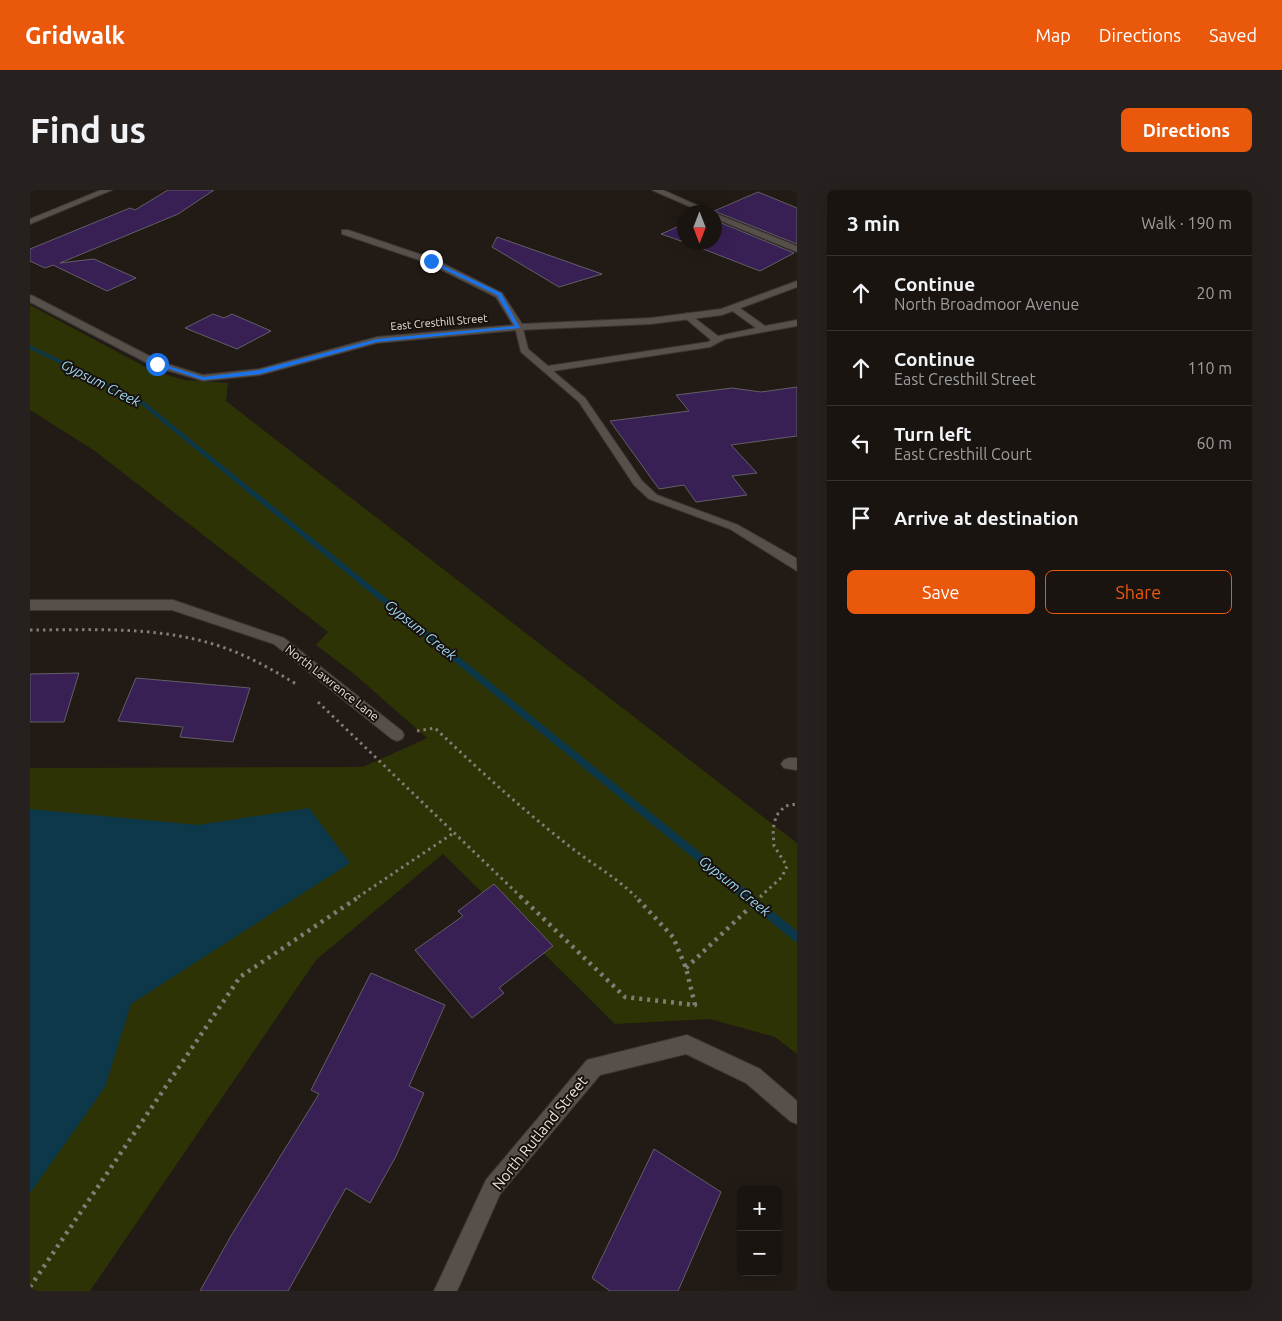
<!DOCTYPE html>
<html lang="en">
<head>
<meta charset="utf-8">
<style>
	body { margin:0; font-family:Ubuntu,sans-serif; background:#26211e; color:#f1f3f6 }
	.controls { position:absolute; right:15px; bottom:15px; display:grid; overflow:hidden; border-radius:8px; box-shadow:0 5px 20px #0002 }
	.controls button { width:45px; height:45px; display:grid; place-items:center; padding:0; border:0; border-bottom:1px solid #373330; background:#191410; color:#f1f3f6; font:25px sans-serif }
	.compass { position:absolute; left:647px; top:15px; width:45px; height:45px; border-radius:50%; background:#191410; box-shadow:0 5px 20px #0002; rotate:180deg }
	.stop { position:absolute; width:15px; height:15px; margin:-11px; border:4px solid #1a73e8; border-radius:50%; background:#fff }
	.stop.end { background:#1a73e8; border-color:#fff; box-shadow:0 1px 5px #0008 }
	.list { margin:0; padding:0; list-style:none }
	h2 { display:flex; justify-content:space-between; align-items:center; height:65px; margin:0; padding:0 20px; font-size:21px }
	h2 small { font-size:16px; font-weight:400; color:#9f9e9f }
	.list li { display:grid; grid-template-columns:32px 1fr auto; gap:15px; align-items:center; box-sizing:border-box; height:75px; padding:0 20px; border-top:1px solid #373330 }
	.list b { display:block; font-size:19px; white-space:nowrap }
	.list p { margin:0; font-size:16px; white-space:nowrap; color:#9f9e9f }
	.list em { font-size:16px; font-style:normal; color:#9f9e9f }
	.actions { display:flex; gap:10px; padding:15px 20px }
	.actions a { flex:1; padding:11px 0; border:1px solid #ea580c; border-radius:8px; text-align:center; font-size:18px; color:#ea580c }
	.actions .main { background:#ea580c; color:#fff }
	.icon { flex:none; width:28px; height:28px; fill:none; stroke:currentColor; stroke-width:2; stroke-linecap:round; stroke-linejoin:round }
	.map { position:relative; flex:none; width:767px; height:1101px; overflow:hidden; border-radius:8px }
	header { display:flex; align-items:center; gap:30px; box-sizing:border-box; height:70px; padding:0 25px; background:#ea580c; color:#fff }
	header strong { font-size:24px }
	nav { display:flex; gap:28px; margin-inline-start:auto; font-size:18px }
	.intro { display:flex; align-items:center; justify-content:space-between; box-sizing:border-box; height:120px; padding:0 30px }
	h1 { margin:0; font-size:35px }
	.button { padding:12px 22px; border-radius:8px; background:#ea580c; color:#fff; font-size:18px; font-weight:700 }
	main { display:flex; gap:30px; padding:0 30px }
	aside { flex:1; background:#191410; border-radius:8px; box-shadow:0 5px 20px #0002 }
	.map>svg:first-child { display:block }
	.green { fill:#2d3304 }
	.water { fill:#0c384a }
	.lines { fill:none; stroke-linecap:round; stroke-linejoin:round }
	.stream { fill:#0c384a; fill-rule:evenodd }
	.building { fill:#381f54; stroke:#635f68 }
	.service-casing { stroke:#3b3634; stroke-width:2 }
	.minor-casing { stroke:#3b3634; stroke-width:2 }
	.path-far1 { stroke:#827c77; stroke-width:3; stroke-dasharray:2.5 4; stroke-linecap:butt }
	.path { stroke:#827c77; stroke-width:4.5; stroke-dasharray:3 5; stroke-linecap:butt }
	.service { fill:#574f49; fill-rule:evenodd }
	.minor { fill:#574f49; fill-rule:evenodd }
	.route { fill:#1a73e8 }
	.labels { text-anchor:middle; stroke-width:4; stroke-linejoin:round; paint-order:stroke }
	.far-street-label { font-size:11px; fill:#e9e4e0; stroke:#18110c }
	.street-label { font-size:12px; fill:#e9e4e0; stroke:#18110c }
	.water-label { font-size:14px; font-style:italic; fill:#9edaf8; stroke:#18110c }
	.near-street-label { font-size:15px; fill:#e9e4e0; stroke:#18110c }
</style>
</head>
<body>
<header>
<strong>Gridwalk</strong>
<nav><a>Map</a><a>Directions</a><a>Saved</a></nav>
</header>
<div class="intro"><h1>Find us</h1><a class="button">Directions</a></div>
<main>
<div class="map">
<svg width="767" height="1101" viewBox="0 0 767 1101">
	<rect width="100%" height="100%" fill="#211a15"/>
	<path class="green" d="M0 115 121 180 154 190 198 193 196 211 767 653V864L745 847 680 829 585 834 413 664 286 770 60 1101H0V578L333 577 397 548 323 483 286 455 298 442 65 261 0 220Z"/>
	<path class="water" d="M279 618 320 673 101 814 75 897 0 1003V619L168 635Z"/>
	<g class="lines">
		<path class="stream" d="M0 155 112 210 767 741V752L763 750 108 212 0 159Z"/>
	</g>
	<path class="building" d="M138 0H184L148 24 30 73 64 69 106 88 77 101 23 75 15 78 0 71V59L100 18 105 20Z
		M728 2 767 18V54L684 21Z
		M684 30 764 63 730 81 655 52H684Z
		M654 34V52L631 44Z
		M467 47 572 84 529 97 462 57Z
		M183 124 194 128 202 124 241 141 207 159 155 138Z
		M767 197V246L701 255 727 283 702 286 717 305 666 312 654 295 629 299 580 231 659 221 646 205 702 198 731 202Z
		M49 483 34 532H0V484Z
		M106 488 220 498 203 552 150 547 153 537 88 531Z
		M464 694 523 756 469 798 474 803 442 828 385 760 433 726 428 721Z
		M341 783 415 815 379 896 394 903 366 966 340 1013 316 998 258 1101H170L202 1044 289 904 281 900Z
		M624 959 691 1002 648 1101H580L562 1088Z"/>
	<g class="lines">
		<defs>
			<path id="service" d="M701 116H707L735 136 767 130V136L695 149 680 157 523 181 555 208 612 291 627 305 708 335 766 368 767 381 700 339 619 309 604 295 549 212 491 162 485 137 492 135 498 159 518 176 678 152 681 150 655 128V124L658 123 688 146 726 138 701 120Z"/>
			<path id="minor" d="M71 0H82L0 34V29Z
				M622 0H633L682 22H672Z
				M684 23 767 56V62L684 28Z
				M312 40H318L404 69 472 103 492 134 621 128 691 119 767 91V97L692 125 621 134 489 140 347 153 230 185 173 191 123 176 0 112V105L3 106 131 172 173 185 229 179 347 147 483 135 466 107 398 73 312 44Z
				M0 410H143L254 448 372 541 374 545 372 549 367 551 362 549 244 454 142 420H0Z
				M759 568H767V580L754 578 751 574 754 570Z
				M657 845 730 879 767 911V934L760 931 716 893 656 864 570 885 470 1004 427 1101H404L456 990 557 870Z"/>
		</defs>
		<use href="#service" class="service-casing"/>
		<use href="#minor" class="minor-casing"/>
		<path class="path-far1" d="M0 440C61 440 124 436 183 454 213 463 240 478 266 494
			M288 512 491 707
			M387 541 405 538C449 580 494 621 543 659 564 675 587 688 606 707
			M328 707 425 642
			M730 707 752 687 757 676 744 656 743 640 746 626 755 616 767 614"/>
		<path class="path" d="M490 706 595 807 665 815 656 778 643 747 605 706
			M656 778 732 706
			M0 1097 210 787 330 706"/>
		<use href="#service" class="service"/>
		<use href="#minor" class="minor"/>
	</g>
	<path class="route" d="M401 70 471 103 490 138 347 152 230 184 173 190 124 174 129 173 173 187 229 180 347 149 485 136 467 105 399 72Z"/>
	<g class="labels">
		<g class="far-street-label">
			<text transform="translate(409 132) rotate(-5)" y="4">East Cresthill Street</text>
		</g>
		<g class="street-label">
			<text transform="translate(302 493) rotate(38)" y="4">North Lawrence Lane</text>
		</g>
		<g class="water-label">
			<text transform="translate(71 193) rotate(27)" y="5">Gypsum Creek</text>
			<text transform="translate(391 440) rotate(39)" y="5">Gypsum Creek</text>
			<text transform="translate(705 696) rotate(39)" y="5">Gypsum Creek</text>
		</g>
		<g class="near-street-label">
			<text transform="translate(510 943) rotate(-51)" y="5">North Rutland Street</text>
		</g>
	</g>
</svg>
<div class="controls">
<button>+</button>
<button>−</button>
</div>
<svg class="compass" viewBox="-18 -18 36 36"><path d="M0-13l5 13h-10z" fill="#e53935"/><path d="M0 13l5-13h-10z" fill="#9f9e9f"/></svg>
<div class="stop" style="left:127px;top:174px"></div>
<div class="stop end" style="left:401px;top:71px"></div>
</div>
<aside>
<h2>3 min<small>Walk · 190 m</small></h2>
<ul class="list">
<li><svg class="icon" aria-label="ahead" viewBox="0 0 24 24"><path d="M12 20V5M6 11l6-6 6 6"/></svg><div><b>Continue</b><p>North Broadmoor Avenue</p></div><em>20 m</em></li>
<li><svg class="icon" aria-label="ahead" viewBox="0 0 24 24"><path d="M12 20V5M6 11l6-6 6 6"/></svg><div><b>Continue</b><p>East Cresthill Street</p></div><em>110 m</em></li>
<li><svg class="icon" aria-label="left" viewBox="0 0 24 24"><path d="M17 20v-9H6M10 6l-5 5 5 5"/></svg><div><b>Turn left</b><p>East Cresthill Court</p></div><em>60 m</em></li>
<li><svg class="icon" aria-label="arrive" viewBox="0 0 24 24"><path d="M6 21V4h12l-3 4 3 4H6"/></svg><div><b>Arrive at destination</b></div></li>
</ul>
<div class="actions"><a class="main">Save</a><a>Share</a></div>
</aside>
</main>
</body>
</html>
